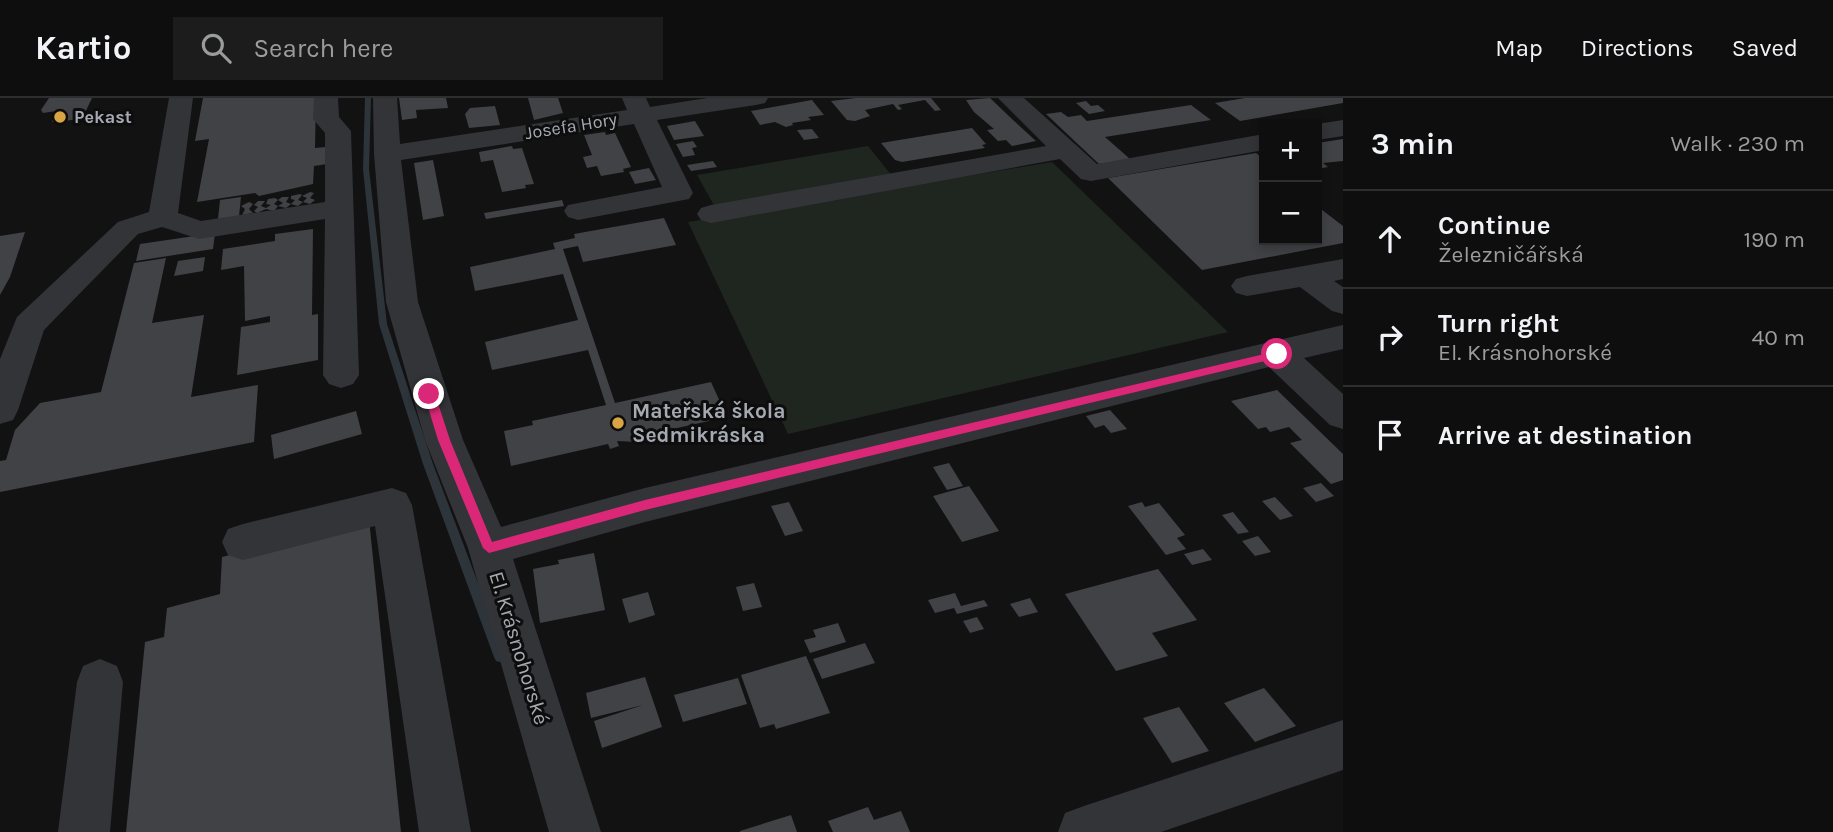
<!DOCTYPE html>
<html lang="en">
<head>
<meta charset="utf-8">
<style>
	body { margin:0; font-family:Karla,sans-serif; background:#1c1c1c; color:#f1f3f6 }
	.controls { position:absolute; right:21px; top:21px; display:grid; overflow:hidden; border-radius:0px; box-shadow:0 4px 10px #0003 }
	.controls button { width:63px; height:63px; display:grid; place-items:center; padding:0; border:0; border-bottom:2px solid #2e2e2e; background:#0e0e0e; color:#f1f3f6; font:35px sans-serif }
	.stop { position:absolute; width:21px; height:21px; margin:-16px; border:5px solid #db2777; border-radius:50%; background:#fff }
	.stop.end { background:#db2777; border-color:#fff; box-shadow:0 2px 7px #0008 }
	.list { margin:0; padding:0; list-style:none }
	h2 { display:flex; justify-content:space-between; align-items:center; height:91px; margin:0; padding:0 28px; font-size:30px }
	h2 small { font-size:23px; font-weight:400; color:#9b9c9e }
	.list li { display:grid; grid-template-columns:46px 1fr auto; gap:21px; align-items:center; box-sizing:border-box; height:98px; padding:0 28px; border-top:2px solid #2e2e2e }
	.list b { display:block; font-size:26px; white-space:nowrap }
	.list p { margin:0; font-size:23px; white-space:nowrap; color:#9b9c9e }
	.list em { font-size:23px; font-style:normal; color:#9b9c9e }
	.icon { flex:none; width:38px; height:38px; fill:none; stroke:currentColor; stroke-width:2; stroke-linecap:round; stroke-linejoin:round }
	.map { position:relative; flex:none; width:1343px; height:734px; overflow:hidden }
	header { display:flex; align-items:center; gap:42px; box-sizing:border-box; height:98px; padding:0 35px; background:#0e0e0e; border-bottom:2px solid #2e2e2e }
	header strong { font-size:33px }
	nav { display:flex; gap:38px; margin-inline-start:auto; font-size:24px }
	.search { width:490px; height:63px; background:#1c1c1c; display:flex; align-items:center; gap:18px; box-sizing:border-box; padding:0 24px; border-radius:0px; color:#9b9c9e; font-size:26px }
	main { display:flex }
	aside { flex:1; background:#0e0e0e }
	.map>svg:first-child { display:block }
	.green { fill:#1f251f }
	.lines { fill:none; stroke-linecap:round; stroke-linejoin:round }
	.stream { fill:#2d343a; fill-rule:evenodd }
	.building { fill:#414246 }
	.minor { fill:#333438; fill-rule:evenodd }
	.route { fill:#db2777 }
	.poi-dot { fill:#d9a543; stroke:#0d0d0e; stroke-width:2.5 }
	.labels { text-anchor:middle; stroke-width:6; stroke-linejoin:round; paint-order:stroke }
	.far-poi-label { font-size:18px; font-weight:bold; fill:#a5a9b2; stroke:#0d0d0e; text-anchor:start }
	.far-street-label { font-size:18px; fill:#a5a9b2; stroke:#0d0d0e }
	.poi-label { font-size:21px; font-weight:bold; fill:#a5a9b2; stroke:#0d0d0e; text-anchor:start }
	.street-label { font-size:21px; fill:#a5a9b2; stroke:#0d0d0e }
</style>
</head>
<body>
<header>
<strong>Kartio</strong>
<div class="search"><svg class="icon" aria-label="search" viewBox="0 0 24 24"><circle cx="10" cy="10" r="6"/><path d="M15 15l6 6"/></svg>Search here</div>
<nav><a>Map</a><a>Directions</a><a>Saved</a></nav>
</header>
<main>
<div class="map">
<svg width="1343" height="734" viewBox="0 0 1343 734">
	<rect width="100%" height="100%" fill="#121213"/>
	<path class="green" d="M868 48 892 78 715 109 697 77Z
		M1052 64 1228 234 788 336 688 124Z"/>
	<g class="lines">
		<path class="stream" d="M365 0H371L369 71 387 226 433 366 506 559 504 563 500 564 496 563 494 559 423 366 379 226 363 71Z"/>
	</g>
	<path class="building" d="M49 0H92L82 21 52 24 56 13 43 15 41 12Z
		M203 0H316L315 50 326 49 327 66 314 68 313 86 259 98 255 95 197 104 209 41 195 43Z
		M399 0H446L448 10 416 12 417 20 402 22Z
		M528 0H558L563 15 534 22Z
		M856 0H931L941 12 935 13 925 2 898 7 902 11 898 12 893 6 865 12 870 18 855 23 847 22 831 3Z
		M990 0 1012 21 1036 43 1012 48 1006 42 998 43 987 32 994 31 974 14 966 2Z
		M1245 0H1343V5L1240 23 1215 5Z
		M812 2 824 17 808 19 811 22 792 25 793 27 786 29 775 24 760 27 751 13Z
		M1086 3 1091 8 1098 7 1105 13 1089 16 1076 5Z
		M1191 7 1211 22 1105 39 1130 61 1099 66 1046 16 1061 14 1068 19 1081 17 1087 23Z
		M495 8 500 27 469 30 465 16 470 10Z
		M695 23 704 38 674 42 667 28Z
		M972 30 986 46 982 47 985 50 902 64 895 62 881 45Z
		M812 31 819 40 804 42 797 32Z
		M605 34 606 37 615 35 631 69 623 71 624 74 601 78 597 68 587 70 583 59 592 57 584 37Z
		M1343 41V63L1323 65 1328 69 1317 71V45Z
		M693 43 697 49 692 50 695 57 683 59 676 46Z
		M512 48 513 51 522 50 534 86 525 87 526 90 502 94 493 62 481 64 479 54Z
		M1256 55 1264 61V142H1317V108L1343 128V145L1202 172 1108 80Z
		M433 62 444 118 423 122 414 65Z
		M713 63 717 69 691 73 687 67Z
		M649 70 656 82 635 86 629 74Z
		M310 94 314 95 310 100 315 102 310 106 303 104 298 108 291 106 286 110 278 108 274 113 266 111 257 115 254 113 258 109 254 107 258 103H265L261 108 266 110 271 107 266 106 268 101 275 100 278 102 274 106 278 108 283 105 278 102 282 99H289L286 104 291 106 295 102 291 101V98L300 96 302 97 298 102 303 104 307 100 302 98Z
		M241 99 239 118 218 121 220 102Z
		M562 102 564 108 486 121 484 115Z
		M249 104 253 106 249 111 253 115 242 117 245 111 241 108Z
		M664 120 676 147 583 164 578 148 563 151 615 305 711 284 727 319 636 339 638 344 617 343 619 348 610 351 608 346 511 368 504 333 533 327 532 323 606 307 588 252 492 272 485 244 578 222 563 176 475 193 470 169 555 151 553 145 575 140 574 136Z
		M313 131 312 217 318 216V262L237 277 241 229 270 224V218L245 223 244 168 221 172 223 151 275 143V136Z
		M25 134 10 179 0 197V138Z
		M215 135 213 151 136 163 140 146Z
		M205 159 203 173 174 178 178 163Z
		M166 160 152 225 204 217 191 299 258 287 254 344 0 394V363L6 362 15 332 40 305 101 294 134 165Z
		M1277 292 1343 356V382L1331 386 1290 345 1302 342 1289 329 1270 334 1266 329 1258 331 1231 303Z
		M1110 312 1127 331 1111 335 1104 327 1095 330 1086 318Z
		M356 313 362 336 274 361 271 337Z
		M949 365 963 388 947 392 933 369Z
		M1321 385 1334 398 1316 404 1303 390Z
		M969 388 999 433 962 444 933 398Z
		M1275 399 1293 418 1280 422 1262 403Z
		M789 404 803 433 785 438 771 408Z
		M1142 404 1145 409 1159 405 1185 437 1177 440 1186 451 1166 457 1128 408Z
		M1233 414 1249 434 1238 436 1222 417Z
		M369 421 401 734H126L145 544 164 539 167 510 220 496 222 459Z
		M1258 438 1271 454 1255 458 1242 443Z
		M1203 451 1212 462 1192 467 1184 456Z
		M594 455 605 512 540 525 533 471 559 466 558 462Z
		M1158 471 1197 522 1152 535 1168 558 1116 573 1065 496Z
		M754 485 762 509 743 513 736 489Z
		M648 494 655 517 629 525 622 501Z
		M955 495 961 508 984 502 988 508 957 516 954 510 935 515 928 502Z
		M1030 500 1038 514 1019 519 1010 506Z
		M977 519 984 531 970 535 963 523Z
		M838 525 846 544 810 555 804 542 816 539 813 532Z
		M865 545 875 565 822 581 813 561Z
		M806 558 830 615 776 631 774 626 760 630 741 577Z
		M645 579 662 629 602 650 594 623 643 607 591 620 586 595Z
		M738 580 747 606 683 624 674 597Z
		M1264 590 1296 628 1255 644 1224 605Z
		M1179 609 1209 653 1172 665 1143 620Z
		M868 709 874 722 901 713 910 734H833L828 723Z
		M791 717 797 734H740V733Z"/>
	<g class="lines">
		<path class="minor" d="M169 0H193L178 115 201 123 325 104V35L313 21 314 0H338L339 19 351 33 359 277 353 286 341 290 329 286 323 277 325 121 199 141 162 129 138 136 44 232 18 312 13 322 0 326V261L17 219 118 124 149 114Z
			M373 0H397L400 46 627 12 622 0H646L650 9 707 0H768L765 5 756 7 657 22 693 95 689 101 578 122 568 119 564 113 568 107 662 89 634 26 401 62 418 204 463 342 501 429 645 390 1343 227V251L1304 260 1343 296V331L1330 327 1269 269 645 424 513 461 601 734H549L468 450 425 342 386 204 374 56Z
			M998 0H1024L1097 66 1264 36V52L1091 83 1081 81 1060 61 711 125 701 122 697 116 701 110 711 107 1046 48Z
			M1343 22V38L1317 42V26Z
			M1343 161V181L1334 183 1343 189V216L1332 213 1300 189 1247 198 1236 195 1231 188 1236 181 1247 178Z
			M392 390 406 395 412 407 471 734H419L375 428 243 462 228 457 222 444 228 431 243 426Z
			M100 561 117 568 123 584 110 734H58L77 584 83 568Z
			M1343 622V672L1161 734H1058L1065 715 1084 708Z"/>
	</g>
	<path class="route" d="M1277 253 1281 254V259L645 412 489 455 483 450 438 342 424 296 429 292 435 296 450 342 492 444 645 402Z"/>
	<g class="poi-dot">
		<circle cx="60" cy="19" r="7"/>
		<circle cx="618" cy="325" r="7"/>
	</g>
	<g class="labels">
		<g class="far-poi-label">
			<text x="74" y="25">Pekast</text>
		</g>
		<g class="far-street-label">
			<text transform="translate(571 28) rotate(-9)" y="6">Josefa Hory</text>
		</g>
		<g class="poi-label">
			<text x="632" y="320">Mateřská škola<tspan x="632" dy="24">Sedmikráska</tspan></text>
		</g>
		<g class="street-label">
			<text transform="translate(519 550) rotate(73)" y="7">El. Krásnohorské</text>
		</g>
	</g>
</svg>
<div class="controls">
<button>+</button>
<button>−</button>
</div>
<div class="stop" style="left:1277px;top:256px"></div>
<div class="stop end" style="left:429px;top:296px"></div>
</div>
<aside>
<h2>3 min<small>Walk · 230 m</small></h2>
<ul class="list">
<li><svg class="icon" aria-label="ahead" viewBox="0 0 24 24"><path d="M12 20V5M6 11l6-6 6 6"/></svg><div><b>Continue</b><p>Železničářská</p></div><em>190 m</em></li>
<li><svg class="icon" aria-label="right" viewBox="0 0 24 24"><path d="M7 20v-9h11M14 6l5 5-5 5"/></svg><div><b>Turn right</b><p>El. Krásnohorské</p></div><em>40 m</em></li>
<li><svg class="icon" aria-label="arrive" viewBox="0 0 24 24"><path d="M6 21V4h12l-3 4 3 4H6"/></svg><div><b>Arrive at destination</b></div></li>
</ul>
</aside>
</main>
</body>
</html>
